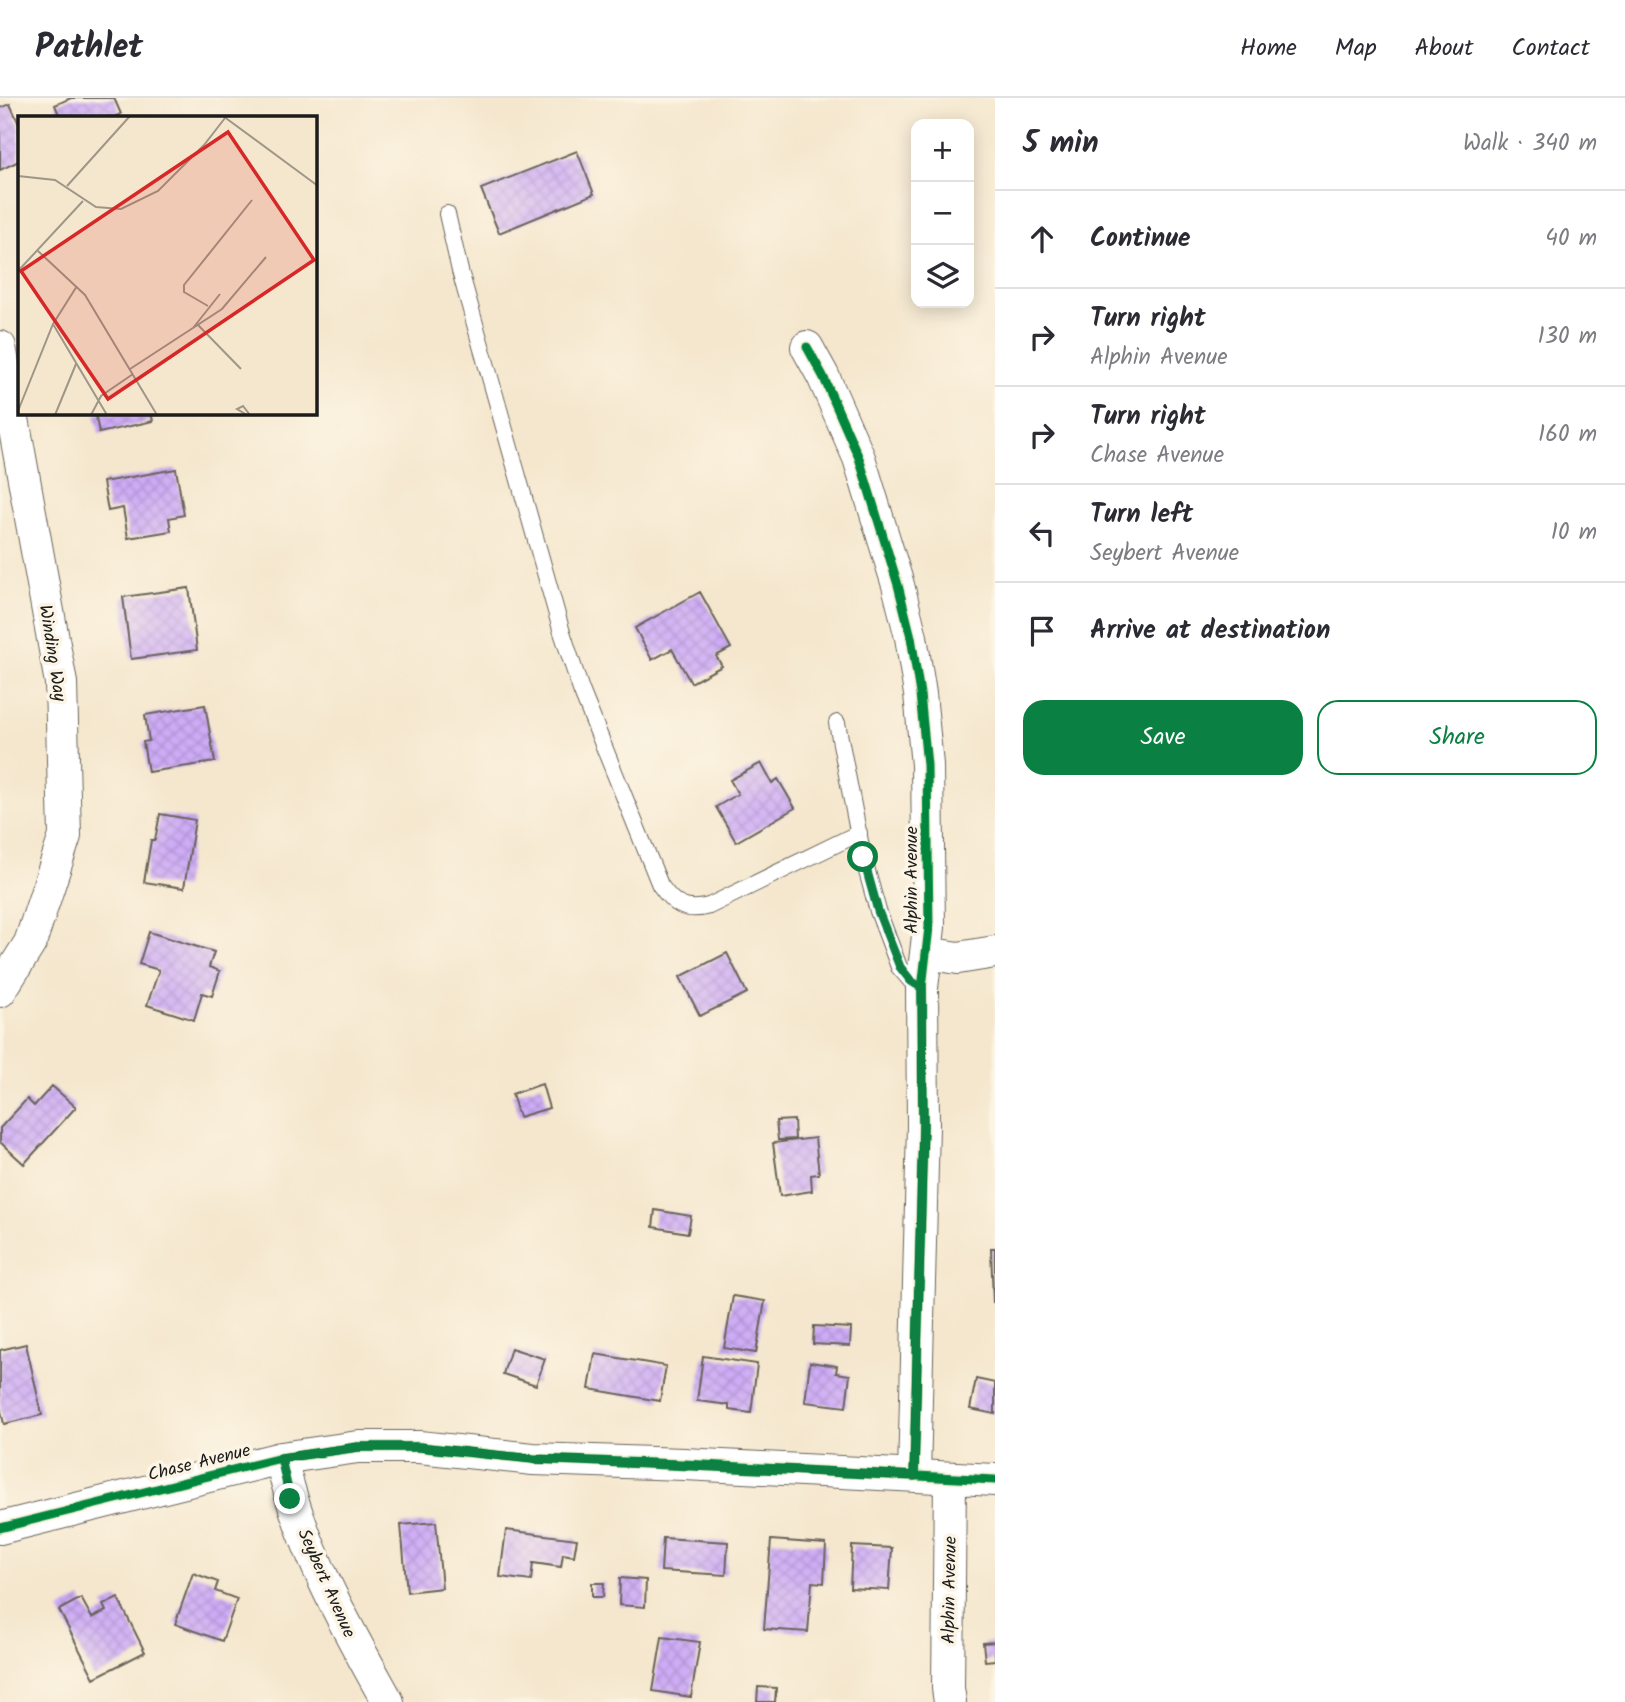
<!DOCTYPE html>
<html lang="en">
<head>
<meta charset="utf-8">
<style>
	body { margin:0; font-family:Kalam,sans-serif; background:#f2f2f3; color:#2b2b33 }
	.controls { position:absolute; right:21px; top:21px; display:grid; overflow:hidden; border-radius:14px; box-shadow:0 4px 18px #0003 }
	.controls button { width:63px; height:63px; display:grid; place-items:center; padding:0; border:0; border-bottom:2px solid #e1e1e2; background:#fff; color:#2b2b33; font:35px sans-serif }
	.stop { position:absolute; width:21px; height:21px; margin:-16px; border:5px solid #0b8043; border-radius:50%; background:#fff }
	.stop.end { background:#0b8043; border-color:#fff; box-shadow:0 2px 7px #0008 }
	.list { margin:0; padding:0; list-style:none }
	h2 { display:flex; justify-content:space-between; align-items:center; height:91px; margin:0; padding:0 28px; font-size:30px }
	h2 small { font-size:23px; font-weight:400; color:#7c7c81 }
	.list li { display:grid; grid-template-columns:46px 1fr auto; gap:21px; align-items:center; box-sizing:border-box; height:98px; padding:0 28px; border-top:2px solid #e1e1e2 }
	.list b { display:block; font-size:26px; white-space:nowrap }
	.list p { margin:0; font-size:23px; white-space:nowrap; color:#7c7c81 }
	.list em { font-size:23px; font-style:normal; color:#7c7c81 }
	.actions { display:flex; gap:14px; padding:21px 28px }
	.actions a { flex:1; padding:16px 0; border:2px solid #0b8043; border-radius:21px; text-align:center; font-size:24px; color:#0b8043 }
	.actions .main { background:#0b8043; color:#fff }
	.icon { flex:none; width:38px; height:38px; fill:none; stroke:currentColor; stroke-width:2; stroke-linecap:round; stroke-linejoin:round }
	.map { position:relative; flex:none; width:995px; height:1604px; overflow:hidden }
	header { display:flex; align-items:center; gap:42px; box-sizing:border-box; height:98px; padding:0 35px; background:#fff; border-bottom:2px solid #e1e1e2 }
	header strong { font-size:33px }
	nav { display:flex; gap:38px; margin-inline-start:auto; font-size:24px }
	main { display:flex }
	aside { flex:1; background:#fff }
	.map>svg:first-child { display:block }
	.building { fill:url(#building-cross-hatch) }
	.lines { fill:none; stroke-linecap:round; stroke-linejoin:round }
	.lane-casing { stroke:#68635a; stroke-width:18 }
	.street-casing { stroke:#68635a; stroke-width:34 }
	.lane { stroke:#fff; stroke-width:16 }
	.street { stroke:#fff; stroke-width:32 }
	.cycleway-casing { stroke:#fcf5e5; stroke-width:13 }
	.cycleway { stroke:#00873e; stroke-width:9 }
	.route { stroke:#0b8043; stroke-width:9 }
	.labels { text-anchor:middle; stroke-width:7; stroke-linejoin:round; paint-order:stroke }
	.street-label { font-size:18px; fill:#1c1c1c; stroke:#fcf5e5 }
	.inset-road { fill:none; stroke:#9e9687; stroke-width:2 }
	.view { fill:#d62828; fill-opacity:0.15; stroke:#d62828; stroke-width:3.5 }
	.inset-edge { fill:none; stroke:#1c1c1c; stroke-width:3.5 }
</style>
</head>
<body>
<header>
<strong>Pathlet</strong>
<nav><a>Home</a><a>Map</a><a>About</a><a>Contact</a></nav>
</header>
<main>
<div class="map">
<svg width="995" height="1604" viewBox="0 0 995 1604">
	<defs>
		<pattern id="building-cross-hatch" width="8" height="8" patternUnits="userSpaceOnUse" patternTransform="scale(1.75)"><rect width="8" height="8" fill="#ceacf6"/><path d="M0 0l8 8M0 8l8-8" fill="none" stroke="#b093d2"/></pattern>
	</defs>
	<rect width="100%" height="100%" fill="#fcf5e5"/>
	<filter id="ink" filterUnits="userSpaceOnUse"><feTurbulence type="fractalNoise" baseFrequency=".0143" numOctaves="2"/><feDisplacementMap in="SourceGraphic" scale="14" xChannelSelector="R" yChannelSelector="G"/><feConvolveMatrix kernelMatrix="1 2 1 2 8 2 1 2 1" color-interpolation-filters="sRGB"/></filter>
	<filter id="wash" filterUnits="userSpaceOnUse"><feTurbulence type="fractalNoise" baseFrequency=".00686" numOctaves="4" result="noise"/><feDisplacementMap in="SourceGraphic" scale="28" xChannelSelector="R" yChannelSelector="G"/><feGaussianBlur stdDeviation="1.57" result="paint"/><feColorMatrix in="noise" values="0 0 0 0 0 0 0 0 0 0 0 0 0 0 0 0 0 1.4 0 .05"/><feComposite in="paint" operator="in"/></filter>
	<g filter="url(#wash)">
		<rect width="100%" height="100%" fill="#f5e7ce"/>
		<g id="blocks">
			<path class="building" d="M71 0H114L121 16 114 19H60L55 7Z
				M10 6 19 26V63L0 72V10Z
				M577 53 594 96 499 135 481 91Z
				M95 315H151L153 323 99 335Z
				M176 371 184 417 169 420 171 433 128 440 123 410 108 413 103 384Z
				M189 490 197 552 131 561 123 499Z
				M700 494 731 550 716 558 722 568 691 585 672 551 652 562 635 530Z
				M205 607 215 664 148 674 143 644 149 643 145 617Z
				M761 665 772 685 778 681 795 710 736 744 716 709 738 696 730 682Z
				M160 716 195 722 184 790 144 784 151 742H155Z
				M149 834 214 854 209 869 220 873 212 898 202 895 194 922 147 907 159 872 139 866Z
				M727 855 747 895 700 918 680 879Z
				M542 986 549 1010 519 1019 512 996Z
				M52 988 76 1009 24 1066 0 1044V1030L27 1001 34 1008Z
				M794 1022 795 1041 778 1042 776 1023Z
				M815 1040 819 1076 811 1077 812 1093 780 1098 773 1045Z
				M655 1112 691 1118 688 1135 653 1129Z
				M991 1150H995V1204H993Z
				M733 1198 765 1203 756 1255 724 1250Z
				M814 1228 851 1230 850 1248 813 1246Z
				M26 1246 42 1317 4 1326 0 1309V1252Z
				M511 1250 545 1261 536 1287 503 1276Z
				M595 1256 666 1268 660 1303 589 1291Z
				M703 1258 757 1266 751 1315 729 1312V1307L697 1303Z
				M810 1264 837 1268 836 1275 850 1277 846 1309 805 1304Z
				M976 1281 995 1285V1316L970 1311Z
				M436 1424 442 1490 407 1494 401 1427Z
				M506 1432 577 1441 574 1458 563 1456 561 1469 533 1465 531 1483 500 1479Z
				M663 1440 728 1444 726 1477 661 1473Z
				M771 1442 826 1446 824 1485 812 1484 808 1534 764 1531Z
				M852 1448 892 1450 889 1492 850 1490Z
				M193 1475 218 1484 215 1493 237 1501 222 1543 175 1526Z
				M620 1480 646 1482 645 1509 619 1507Z
				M592 1485H604L603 1499H592Z
				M81 1500 92 1520 106 1513 103 1507 118 1500 145 1554 94 1580 59 1512Z
				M662 1539 700 1544 691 1599 653 1593Z
				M995 1544V1562L985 1563 983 1545Z
				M758 1589 776 1590 775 1604H757Z"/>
		</g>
	</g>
	<g filter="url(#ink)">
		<use href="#blocks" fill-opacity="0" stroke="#68635a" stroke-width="2"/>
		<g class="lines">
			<defs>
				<path id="lane" d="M447 116 460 173 561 531 581 592 660 787C673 806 685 815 709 808L859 735
					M837 625 863 759 878 813 899 869 911 883 922 890"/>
				<path id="street" d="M0 249 61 585 65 738 30 845 0 893
					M807 249 823 278 859 360 898 487 911 539 920 596 927 667 929 829 922 890 923 1028 914 1378
					M926 855 958 860 995 854
					M281 1360C300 1447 345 1527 388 1604
					M950 1380 948 1590 950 1604
					M0 1430 281 1360 358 1349H419L533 1361 684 1366 995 1382"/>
			</defs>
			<use href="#lane" class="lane-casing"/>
			<use href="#street" class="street-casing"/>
			<use href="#lane" class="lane"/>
			<use href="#street" class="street"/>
			<defs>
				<path id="cycleway" d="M807 249 823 278 859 360 898 487 911 539 920 596 927 667 929 829 922 890 923 1028 914 1378
					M0 1430 281 1360 358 1349H419L533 1361 684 1366 995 1382"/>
			</defs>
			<use href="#cycleway" class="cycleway-casing"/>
			<use href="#cycleway" class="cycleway"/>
		</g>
	</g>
	<g class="lines" filter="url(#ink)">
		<path class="route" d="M290 1401 281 1360 358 1349H419L533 1361 914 1378 923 1028 922 890 911 883 900 869 878 813 863 759"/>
	</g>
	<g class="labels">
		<g class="street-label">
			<text transform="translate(53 555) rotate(81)" y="6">Winding Way</text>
			<text transform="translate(911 782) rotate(-90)" y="6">Alphin Avenue</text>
			<text transform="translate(199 1364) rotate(-14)" y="6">Chase Avenue</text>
			<text transform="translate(327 1485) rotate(66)" y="6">Seybert Avenue</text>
			<text transform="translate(949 1492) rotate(-89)" y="6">Alphin Avenue</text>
		</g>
	</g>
	<g transform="translate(18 18)">
		<rect width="299" height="299" fill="#f5e7ce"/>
		<path class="inset-road" d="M205 0 300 70M0 60 37 64 78 91 103 93 140 75 186 29 207 2M49 70 112 0M20 135 67 179 139 299M0 155 65 85M190 190 166 176V169L234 84M35 208 89 299M180 209 223 253M175 212 202 178M112 253 204 193 248 141M0 295 35 208 59 170M37 299 58 248M73 299 83 280 115 258M229 299 219 293 225 290 232 299"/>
		<path class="view" d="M210 16 296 144 90 283 3 155Z"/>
		<rect width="299" height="299" class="inset-edge"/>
	</g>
</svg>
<div class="controls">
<button>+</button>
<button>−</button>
<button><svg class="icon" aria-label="layers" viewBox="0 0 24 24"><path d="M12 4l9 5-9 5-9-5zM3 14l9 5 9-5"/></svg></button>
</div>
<div class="stop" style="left:863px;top:759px"></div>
<div class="stop end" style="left:290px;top:1401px"></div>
</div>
<aside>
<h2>5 min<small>Walk · 340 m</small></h2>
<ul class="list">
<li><svg class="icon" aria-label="ahead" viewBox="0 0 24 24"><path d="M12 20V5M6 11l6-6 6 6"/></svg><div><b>Continue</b></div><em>40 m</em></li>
<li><svg class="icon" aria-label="right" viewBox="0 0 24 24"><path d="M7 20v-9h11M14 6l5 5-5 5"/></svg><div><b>Turn right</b><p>Alphin Avenue</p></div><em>130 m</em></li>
<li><svg class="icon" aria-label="right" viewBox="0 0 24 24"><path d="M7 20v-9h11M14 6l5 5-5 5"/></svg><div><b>Turn right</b><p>Chase Avenue</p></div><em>160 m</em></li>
<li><svg class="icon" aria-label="left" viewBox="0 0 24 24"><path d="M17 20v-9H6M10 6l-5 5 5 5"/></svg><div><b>Turn left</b><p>Seybert Avenue</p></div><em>10 m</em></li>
<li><svg class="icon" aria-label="arrive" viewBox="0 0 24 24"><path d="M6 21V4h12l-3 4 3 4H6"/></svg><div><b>Arrive at destination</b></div></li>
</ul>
<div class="actions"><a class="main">Save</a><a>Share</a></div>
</aside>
</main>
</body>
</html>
